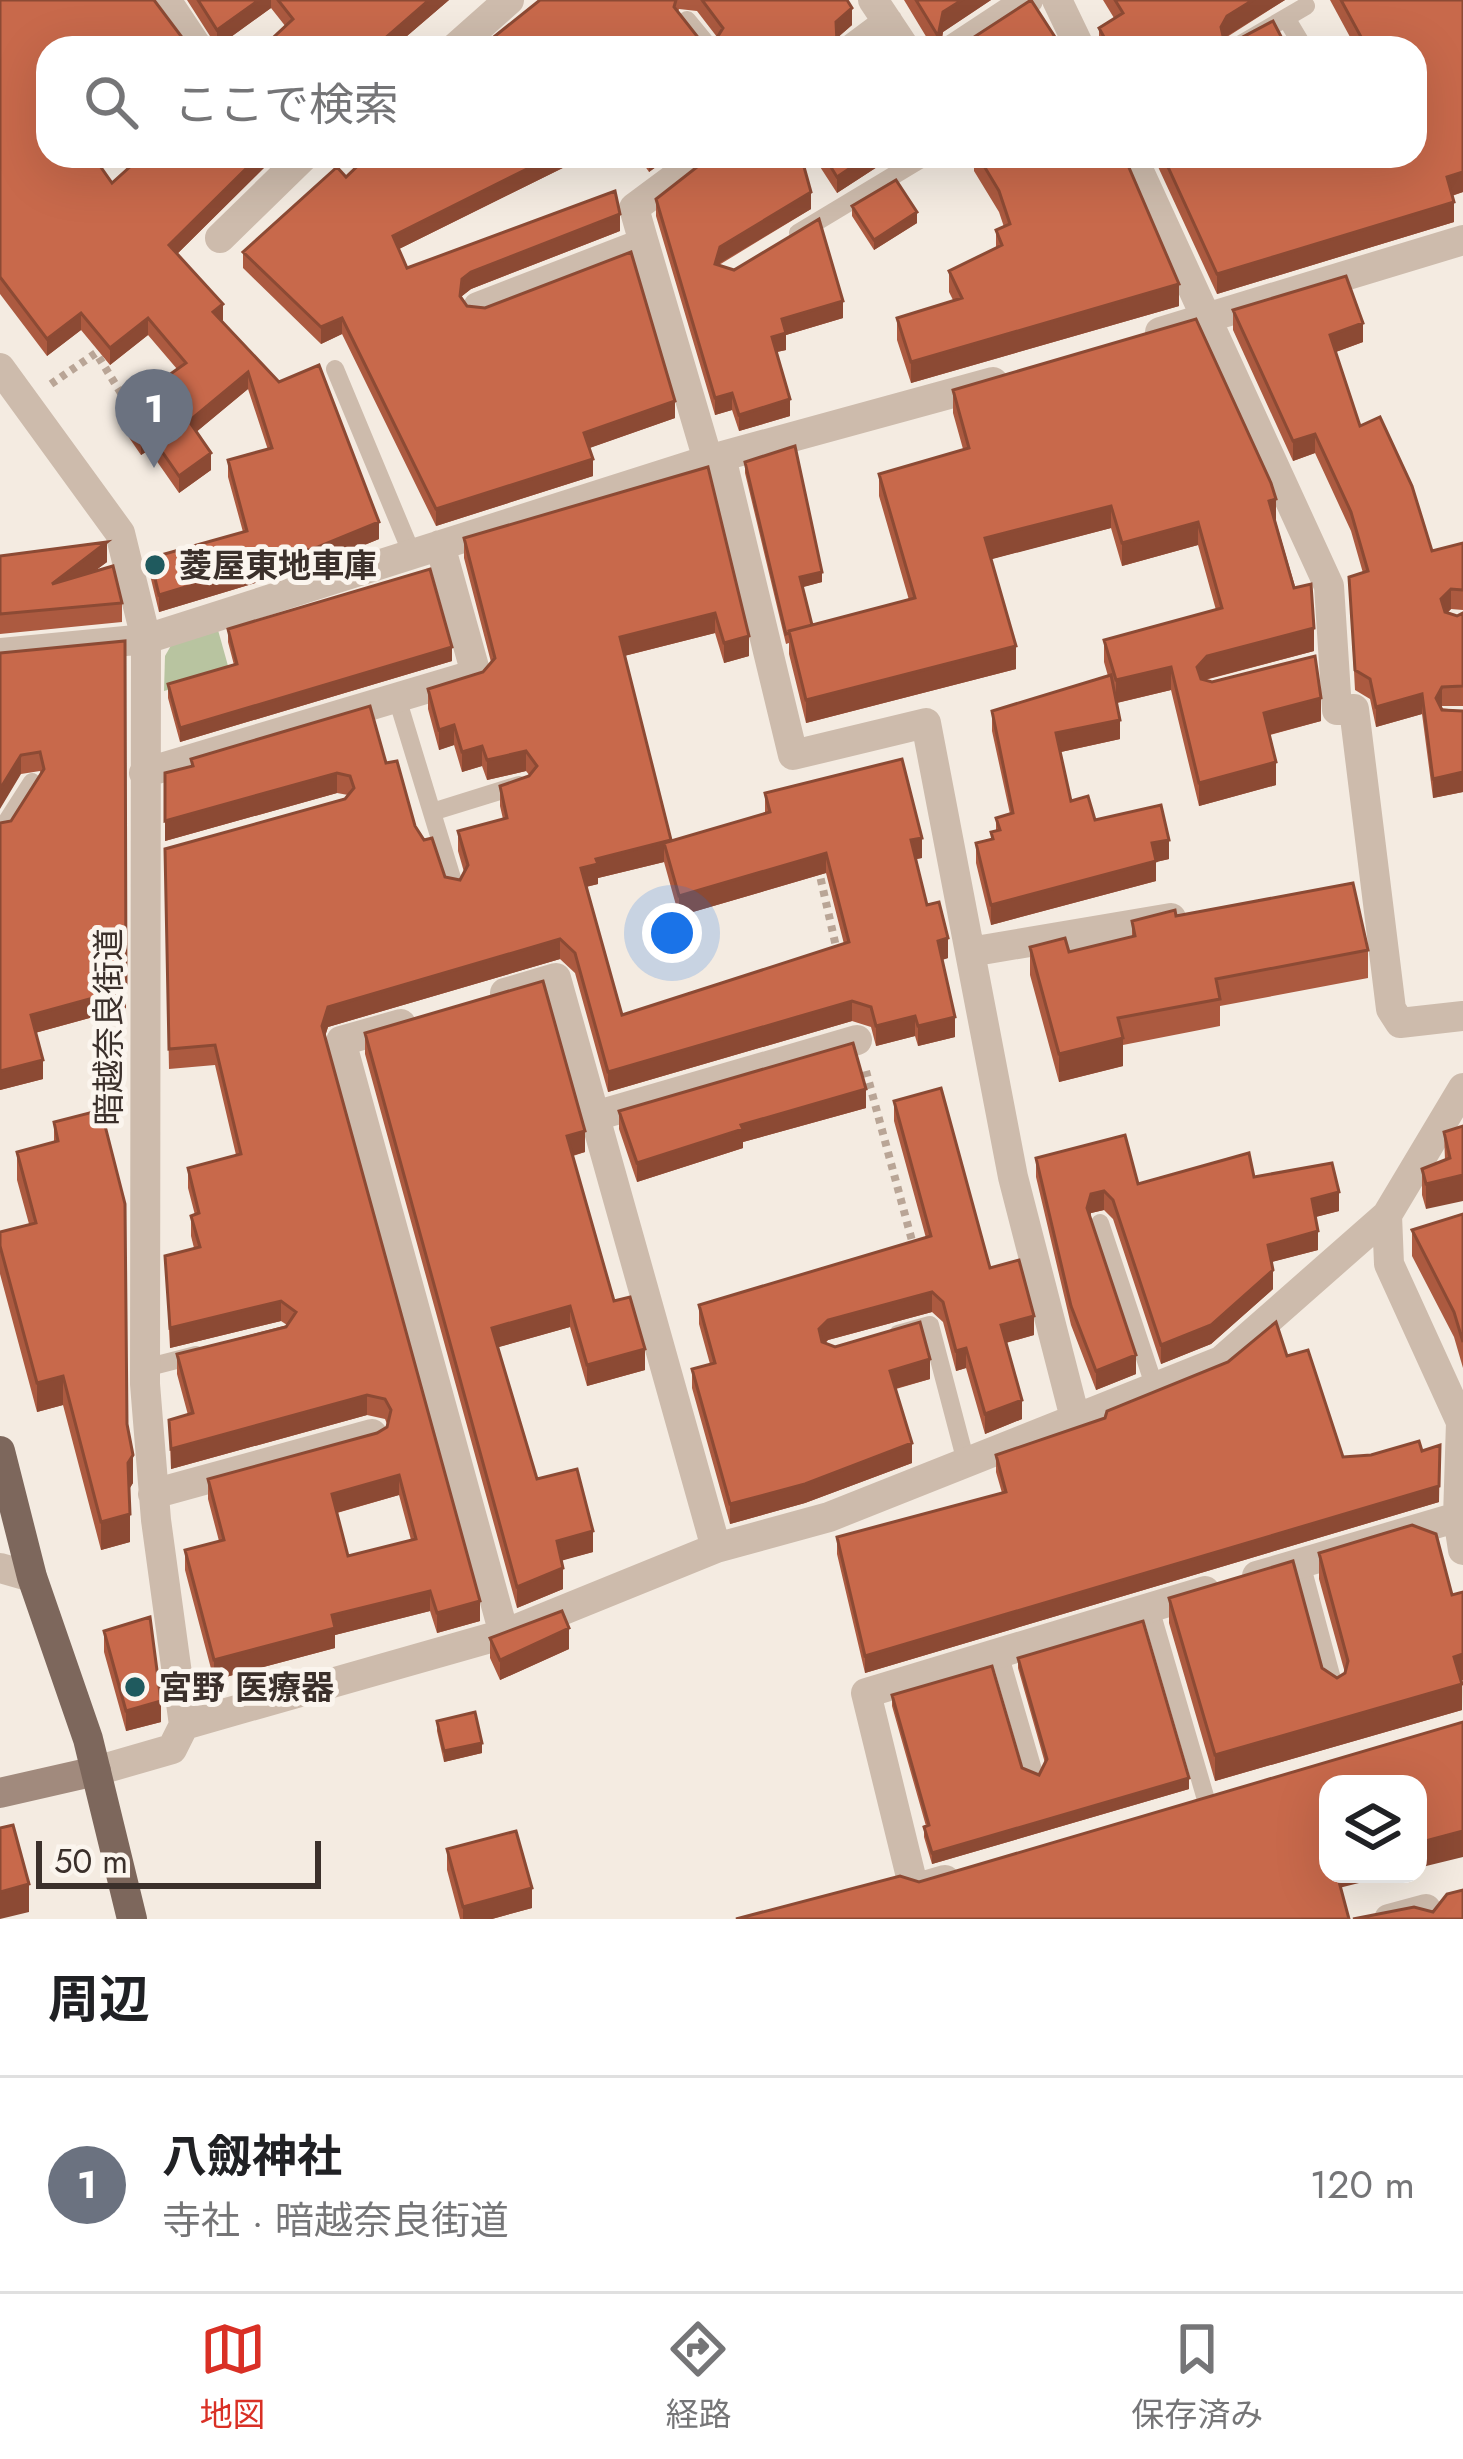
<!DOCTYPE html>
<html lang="ja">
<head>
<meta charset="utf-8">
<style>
	body { margin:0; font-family:Jost,"Noto Sans JP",sans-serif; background:#f2f2f2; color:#202124 }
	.controls { position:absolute; right:36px; bottom:36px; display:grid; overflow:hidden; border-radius:24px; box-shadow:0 12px 48px #0002 }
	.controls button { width:108px; height:108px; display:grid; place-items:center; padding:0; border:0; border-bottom:3px solid #e0e0e0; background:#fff; color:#202124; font:60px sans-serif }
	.scale { position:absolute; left:36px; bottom:30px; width:285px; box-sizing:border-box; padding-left:12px; border:6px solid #3b302b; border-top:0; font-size:33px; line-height:42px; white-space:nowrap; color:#3b302b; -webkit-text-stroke:9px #fbf5ee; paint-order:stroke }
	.you { position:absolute; left:672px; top:933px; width:42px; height:42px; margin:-30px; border:9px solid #fff; border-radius:50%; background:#1a73e8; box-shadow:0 0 0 18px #1a73e833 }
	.badge { display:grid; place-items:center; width:78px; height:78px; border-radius:50%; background:#d93025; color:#fff; font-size:39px; font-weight:700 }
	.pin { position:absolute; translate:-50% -99px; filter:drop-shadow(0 3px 6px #0008) }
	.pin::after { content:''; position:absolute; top:63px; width:42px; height:36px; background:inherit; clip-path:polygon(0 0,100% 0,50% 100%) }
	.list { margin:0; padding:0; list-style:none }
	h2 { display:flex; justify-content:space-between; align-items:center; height:156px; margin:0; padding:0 48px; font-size:51px }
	h2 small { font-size:39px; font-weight:400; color:#757577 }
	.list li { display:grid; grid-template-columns:78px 1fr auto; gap:36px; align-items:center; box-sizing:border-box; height:216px; padding:0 48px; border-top:3px solid #e0e0e0 }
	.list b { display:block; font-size:45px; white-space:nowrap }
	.list p { margin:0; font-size:39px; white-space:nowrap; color:#757577 }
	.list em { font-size:39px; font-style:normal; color:#757577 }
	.icon { flex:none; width:66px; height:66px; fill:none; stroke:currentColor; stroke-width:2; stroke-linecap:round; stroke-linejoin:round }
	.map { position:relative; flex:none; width:1463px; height:1919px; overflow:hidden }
	.search { position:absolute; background:#fff; box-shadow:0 12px 48px #0002; left:36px; right:36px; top:36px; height:132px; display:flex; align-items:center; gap:30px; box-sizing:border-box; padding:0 42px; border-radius:36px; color:#757577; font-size:45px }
	.sheet { height:372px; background:#fff }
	nav { display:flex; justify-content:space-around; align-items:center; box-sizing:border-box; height:168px; border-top:3px solid #e0e0e0; background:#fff; font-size:33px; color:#757577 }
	nav a { display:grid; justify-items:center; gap:6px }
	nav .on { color:#d93025 }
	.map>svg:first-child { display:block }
	.green { fill:#b8c4a0 }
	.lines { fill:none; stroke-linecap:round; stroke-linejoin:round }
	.path { stroke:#b9a596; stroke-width:8; stroke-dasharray:6 6; stroke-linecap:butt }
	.lane { stroke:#cdbbac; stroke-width:18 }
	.street { stroke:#cdbbac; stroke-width:30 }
	.secondary { stroke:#a18a7d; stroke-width:30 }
	.primary { stroke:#7d675c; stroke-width:30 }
	.wall { fill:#ac5a40; fill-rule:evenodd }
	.shaded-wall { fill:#8c4a34 }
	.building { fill:#c8694b; stroke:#8c4a34; stroke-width:3; fill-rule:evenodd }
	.poi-dot { fill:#1f5a5e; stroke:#fbf5ee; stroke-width:4.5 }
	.labels { text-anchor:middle; stroke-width:10; stroke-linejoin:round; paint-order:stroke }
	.poi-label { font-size:33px; font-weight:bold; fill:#3b302b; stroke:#fbf5ee; text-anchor:start }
	.street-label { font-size:33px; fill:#3b302b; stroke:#fbf5ee }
</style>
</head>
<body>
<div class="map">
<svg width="1463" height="1919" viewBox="0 0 1463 1919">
	<rect width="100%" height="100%" fill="#f4ebe1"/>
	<path class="green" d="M218 630 230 673 164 691 165 656 173 642Z"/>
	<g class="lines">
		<path class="path" d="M51 384 96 353 124 398
			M818 867 837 951
			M866 1071 914 1248"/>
		<path class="lane" d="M1286 18 1304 48
			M687 20 710 48
			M1234 48 1306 6
			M798 233 926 156
			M335 369 412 554
			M397 698 455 888
			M432 812 519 785
			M0 832 32 782
			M1100 1223 1154 1385
			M898 1334 930 1325 966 1462
			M145 1368 196 1355
			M1301 1563 1335 1690
			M1150 1608 1207 1803
			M999 1653 1034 1773"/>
		<path class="street" d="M166 0 198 48
			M873 0 905 48
			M1057 0 1080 48
			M455 48 509 0
			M853 48 888 22
			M955 48 1028 0
			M1132 156 1329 586 1337 710 1354 709 1391 1009 1400 1023 1463 1016
			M220 238 304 156
			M644 243 708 460
			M478 307 644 243 634 208 704 156
			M1160 332 1463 240
			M0 368 120 533 146 639 145 1384 156 1520 184 1725
			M721 457 793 755 926 723 1013 1177 1075 1418
			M0 653 146 639 708 460 993 382
			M144 773 476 674 440 545
			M970 952 1171 918
			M505 993 556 978 716 1548
			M401 1024 341 1041 504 1634
			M595 1116 857 1040
			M1387 1215 1389 1264 1461 1422 1458 1517 1463 1550
			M153 1494 372 1434
			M0 1568 32 1577
			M1257 1576 1458 1517
			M96 1771 172 1749 184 1725 504 1634 716 1548 829 1517 1221 1361 1387 1215 1463 1088
			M945 1880 914 1889 866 1693 1205 1591
			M1389 1919 1426 1909 1428 1919"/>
		<path class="secondary" d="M0 1793 96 1771"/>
		<path class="primary" d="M0 1451 32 1577 88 1739 132 1919"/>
	</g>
	<path class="wall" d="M0 0 48 156 112 183 142 156H276L177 254 222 321 379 539 318 564 159 612 150 575V558L243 532 228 477V460L268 450 248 389 196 432 211 470 179 493 149 450 141 455 121 426V409L177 369 148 335 110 365 81 330 47 356 0 294Z
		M187 0H449L393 48 286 27 271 8 217 47Z
		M540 0H847L852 8V25L837 38V42L849 48H480ZM679 9 697 11 717 37 713 44 700 40 678 12Z
		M904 0H991L943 32 942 40 955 46 1055 48H940V46V48H933Z
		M1103 0H1285L1227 37 1235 41 1287 48H1099V28L1114 18Z
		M1330 0H1463V192L1452 196 1454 222 1217 294 1153 156H1415V48H1356Z
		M587 156 399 249 407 268 620 231 471 289 462 296V299L467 306 675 418 589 448 593 476 436 526 342 334 321 344 243 268V252L346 177Z
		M638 156H671L649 172Z
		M813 156H894L837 193Z
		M974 156H1124L1179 306 911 383 897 340V318L953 300 949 292V271L996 248V230L1004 227 999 212 974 171Z
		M656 199 811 209 719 265 843 318 786 335V350L777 352 790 416 739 431 732 410 715 415 656 216Z
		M852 206 917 223 874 250 852 216Z
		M1233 310 1363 342 1336 352 1360 426 1432 551 1463 543V610L1451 609 1447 613 1457 616 1463 613V706H1442L1441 708 1463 711V792L1433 798 1422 714 1376 727 1370 699 1355 690 1349 577 1363 573 1351 531 1315 453 1293 461 1233 330Z
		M953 390 1276 522 1314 651 1205 680 1321 721 1270 735 1276 785 1199 806 1171 690 1117 703 1120 739 1061 752 1071 801 1095 820 1169 859 1156 862V881L991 925 976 863V843L991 839V832L996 831V818L1010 814 992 731V711L1108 676 1104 662V640L1216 610 1198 545 1122 566 1111 528 991 559 1016 669 806 723 789 654V643L786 644 745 473V462L822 582 802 587 812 625 909 600 879 496V474L963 449 953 413Z
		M708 467 749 656 724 663 715 633 624 656 671 841 765 813V793L922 858 916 859 927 905 948 958 942 960 955 1037 918 1046 915 1036 876 1046 871 1027 852 1021 608 1092 575 973 560 959 328 1027 325 1036 480 1621 437 1633 430 1611 335 1635V1648L214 1680 185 1570V1550L219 1541 208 1499V1479L377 1433 387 1427V1424L385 1419 367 1415 171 1469 169 1420 188 1415 177 1374V1354L287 1325 281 1321 170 1348 165 1256 194 1248 191 1236V1216L195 1215 188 1188V1168L236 1155 215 1065 169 1069 165 849 345 799 348 795 337 793 165 841 191 766V759L386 763 415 826 445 877 460 880 464 872 458 851V831L503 819 500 806V786L530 776 526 771 487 780 482 766 462 772 454 745 439 750 428 709V689L483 672 491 662 464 558V538ZM664 862 679 916 826 873 844 944 622 1015 586 887 598 884V878ZM399 1495 411 1540 348 1556 337 1513Z
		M0 556 107 562 93 572 122 603V622L0 634Z
		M228 629 452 661 180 742 168 698V684L234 665 228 642Z
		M125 641 126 1008 35 1033 43 1079 0 1090V823L11 821 41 774 40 771 21 774 0 653Z
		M1176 916 1368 950V978L1220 1006V1026L1123 1045V1066L1059 1082 1030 975V947L1069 952 1132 936V921Z
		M365 1033 585 1152 573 1156 614 1301 645 1370 587 1386 570 1327 498 1347 537 1479 593 1552 562 1560 563 1589 517 1608 365 1054Z
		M894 1101 990 1268 1034 1335 1006 1343 1022 1419 985 1434 966 1368 956 1371 943 1322 932 1312 828 1340 825 1343 930 1379 896 1389 912 1463 805 1503 730 1524 692 1388V1369L710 1364 699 1324V1305L926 1238 894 1121Z
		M866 1108 743 1142V1148L637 1182 619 1129V1111Z
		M54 1122 127 1424 133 1483 129 1489 130 1542 101 1550 63 1405 37 1412 0 1274V1232L29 1224 17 1180V1152L54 1142Z
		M1463 1126 1426 1209 1422 1195V1169L1445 1160 1444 1132Z
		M1036 1158 1138 1184 1254 1177 1339 1211 1315 1217 1318 1250 1271 1262 1273 1289 1211 1344 1161 1364 1113 1219 1104 1210 1091 1213 1090 1217 1136 1374 1096 1390 1071 1325 1036 1177Z
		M1463 1214V1368L1454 1337 1412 1256V1230Z
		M1287 1356 1343 1457 1439 1502 865 1673 837 1554V1537L1002 1493 996 1472V1455Z
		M1319 1553 1452 1595 1463 1592 1462 1710 1215 1781 1169 1623V1598L1322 1668 1337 1678 1345 1673 1319 1579Z
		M104 1631 161 1722 126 1731 104 1652Z
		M490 1638 569 1649 500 1680 490 1658Z
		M1018 1658 1189 1789 932 1864 924 1837V1827L926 1826 892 1706V1695L1022 1768 1039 1775 1045 1763 1018 1668Z
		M437 1721 482 1753 444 1762 437 1731Z
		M447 1849 532 1908 492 1919H460L447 1870Z"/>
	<path class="shaded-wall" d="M259 0H271V8L217 47V30Z
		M429 0H449L393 48H374Z
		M962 0H991L943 32 941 41 940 39V48H938V36L943 12Z
		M1253 0H1285L1227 36 1221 47V27L1227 16Z
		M852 8V25L836 39V22Z
		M1055 37V48H1038Z
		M259 156H276L169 262V245Z
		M553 156H587L393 252V236Z
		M649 156H671L649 172Z
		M868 156H894L837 193V177Z
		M1463 172V192L1447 197V177Z
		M811 192V209L720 263 715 281V264L720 247Z
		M1454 202V222L1217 294V274Z
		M917 212V223L874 250V240Z
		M620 214V231L471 289 462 296 460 313 462 279 471 272Z
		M1179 284V306L911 383V362Z
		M843 301V318L786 335V350L772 353V337L782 319Z
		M223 304V320L213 329V312Z
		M81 313V330L47 356V339Z
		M148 318V335L110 365V348Z
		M342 318V334L321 344V327Z
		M1363 323V342L1330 354V335Z
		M248 372V389L189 438V421Z
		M732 393V410L715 415V398Z
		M790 399V416L739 431V415Z
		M675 401V418L584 450V433Z
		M149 433V450L141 455V439Z
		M1315 434V453L1293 461V441Z
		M211 453V470L179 493V476Z
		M593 459V476L436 526V509Z
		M1276 499V522L1269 501Z
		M1111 506V528L985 561V538Z
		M379 522V539L318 564 159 612V595Z
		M1198 522V545L1122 566V543Z
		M107 542V562L52 603V584Z
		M822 572V582L800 588V577Z
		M1451 589V609L1441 619V599Z
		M715 613V633L620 657V637Z
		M1314 628V651L1207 679 1197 690V667L1207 656Z
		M749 636V656L724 663V643Z
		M1016 646V669L806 723V700Z
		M452 647V661L180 742V728Z
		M1171 667V690L1116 703V680Z
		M1442 687V706L1436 718V698Z
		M1422 694V714L1376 727V707Z
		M1321 698V721L1264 736V713Z
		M1120 720V739L1056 753V733Z
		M454 725V745L439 750V730Z
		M482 746V766L462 772V752Z
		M526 751V771L487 780V760Z
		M21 755V774L0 809V789Z
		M1276 762V785L1199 806V783Z
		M1463 772V792L1433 798V779Z
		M337 773V793L165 841V821Z
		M922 838V858L911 860V840Z
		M1169 840V859L1156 862V881L991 925V905L1152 843Z
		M664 843V862L598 878V884L581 888V868L596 859Z
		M826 853V873L679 916V896Z
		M948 938V958L938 961V941Z
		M560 939V959L328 1027 322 1046V1026L328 1007Z
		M126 989V1008L31 1034V1015Z
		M852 1001V1021L608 1092V1072Z
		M915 1016V1036L876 1046V1026Z
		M955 1017V1037L918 1046V1026Z
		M1123 1038V1066L1059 1082V1054Z
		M43 1060V1079L0 1090V1071Z
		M866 1089V1108L743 1142V1148L637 1182V1163L741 1125Z
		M585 1131V1152L567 1157V1136Z
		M1463 1175V1201L1426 1209V1184Z
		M1104 1191V1210L1091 1213 1087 1227V1208L1091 1194Z
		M1339 1192V1211L1312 1218V1199Z
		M1318 1231V1250L1268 1263V1245Z
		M1273 1270V1289L1211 1344 1161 1364V1345Z
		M932 1292V1312L828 1340 819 1349V1329L828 1320Z
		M281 1301V1321L170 1348V1328Z
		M570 1306V1327L492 1349V1328Z
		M1034 1316V1335L1001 1344V1325Z
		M966 1348V1368L956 1371V1351Z
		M645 1349V1370L587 1386V1365Z
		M1136 1355V1374L1096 1390V1371Z
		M930 1359V1379L890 1390V1371Z
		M63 1376V1405L37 1412V1383Z
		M367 1395V1415L171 1469V1449Z
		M1022 1400V1419L985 1434V1414Z
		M912 1443V1463L805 1503 730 1524V1504Z
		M1440 1445 1439 1502 865 1673V1656Z
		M133 1455V1483L128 1491V1463Z
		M399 1475V1495L332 1514V1494Z
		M130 1514V1542L101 1550V1522Z
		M593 1531V1552L557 1562V1541Z
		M563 1568V1589L517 1608V1587Z
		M430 1591V1611L335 1635V1648L214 1680V1660L332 1615Z
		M480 1601V1621L437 1633V1613Z
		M569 1628V1649L500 1680V1660Z
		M1463 1654V1680L1454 1683V1657Z
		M1462 1684V1710L1215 1781V1755Z
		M161 1701V1722L126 1731V1711Z
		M482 1743V1753L444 1762V1751Z
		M1189 1778V1789L932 1864V1853Z
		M1463 1831V1857L1418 1868V1843Z
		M1335 1874H1395L1335 1889Z
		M29 1884V1912L0 1919V1892Z
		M532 1888V1908L492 1919H463V1907Z"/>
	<path class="building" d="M0 0H154L190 48H48V156H93L112 183 142 156H259L169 245 223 304 213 312 279 382 319 365 379 522 318 547 159 595 150 558 247 531 228 460 272 448 248 372 189 421 211 453 179 476 149 433 141 439 121 409 186 363 148 318 110 348 81 313 47 339 0 277Z
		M198 0H259L217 30Z
		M278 0H429L374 48H262L293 19Z
		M540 0H676L674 7 700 40 713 44 723 28 702 0H847L852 8 836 22 837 42 849 48H480Z
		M916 0H962L943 12 938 36Z
		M1031 0 1055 37 1038 48H946L940 39 955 46 965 43Z
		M1115 0H1253L1227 16 1221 27 1223 36 1235 41 1273 21 1287 48H1110L1099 28 1123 13Z
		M1341 0H1463V172L1447 177 1454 202 1217 274 1163 156H1415V48H1367Z
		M876 38 884 48H859Z
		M368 156H553L393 236 407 268 615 191 620 214 471 272 462 279 460 296 467 306 485 308 631 252 675 401 584 433 593 459 436 509 342 318 321 327 243 252 337 167 346 177Z
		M711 156H801L811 192 720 247 715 264 734 270 819 219 843 301 782 319 786 333 772 337 790 399 739 415 732 393 715 398 656 199Z
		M824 156H868L837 177Z
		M978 156H1124L1179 284 911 362 897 318 962 298 949 271 1002 245 996 230 1010 224 999 191Z
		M896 180 917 212 874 240 852 206Z
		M1346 276 1363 323 1330 335 1360 426 1380 417 1412 486 1432 551 1463 543V590L1451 589 1441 599 1445 612 1457 616 1463 613V686L1442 687 1436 698 1442 710 1463 711V772L1433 779 1422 694 1376 707 1370 679 1355 670 1349 577 1368 571 1351 512 1315 434 1293 441 1233 310Z
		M1196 319 1271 483 1276 499 1269 501 1294 588 1311 584 1314 628 1207 656 1197 667 1201 679 1212 682 1315 656 1321 698 1264 713 1276 762 1199 783 1171 667 1116 680 1104 640 1222 608 1198 522 1122 543 1111 506 985 538 1016 646 806 700 789 631 915 598 879 474 969 448 953 390Z
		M795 446 822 572 800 577 812 625 789 631V633L786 634 745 462Z
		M708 467 749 636 724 643 715 613 620 637 671 840 596 859 598 864 581 868 622 1015 849 942 826 853 679 896 664 843 770 812 765 793 902 759 922 838 911 840 927 905 939 902 948 938 938 941 955 1017 918 1026 915 1016 876 1026 871 1007 852 1001 608 1072 575 953 560 939 328 1007 322 1026 480 1601 437 1613 430 1591 332 1615 335 1628 214 1660 185 1550 224 1540 208 1479 377 1433 387 1427 391 1410 385 1399 367 1395 171 1449 169 1420 193 1413 177 1354 286 1327 296 1312 281 1301 170 1328 165 1256 200 1247 191 1216 199 1213 188 1168 241 1154 215 1045 169 1049 165 849 345 799 354 788 350 776 337 773 165 821V773L193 766 191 759 370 706 386 763 397 761 415 826 424 840 432 838 445 877 460 880 468 865 458 831 507 818 500 786 529 776 537 766 526 751 487 760 482 746 462 752 454 725 439 730 428 689 483 672 495 658 464 538ZM399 1475 416 1539 348 1556 332 1494Z
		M107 542 52 584 113 566 122 603 0 614V556Z
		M430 569 452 647 180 728 168 684 237 664 228 629Z
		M125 641 126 989 31 1015 43 1060 0 1071V823L11 821 44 769 40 752 21 755 0 789V653Z
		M1111 675 1120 720 1056 733 1071 801 1088 796 1095 820 1161 805 1169 840 1152 843 1156 861 991 905 976 843 993 839 991 832 1000 830 996 818 1013 813 992 711Z
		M1353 883 1368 950 1216 979 1220 999 1118 1018 1123 1038 1059 1054 1030 947 1065 938 1069 952 1135 936 1132 921 1175 910 1176 916Z
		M543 981 585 1131 567 1136 614 1301 630 1297 645 1349 587 1365 570 1306 492 1328 537 1479 577 1469 593 1531 557 1541 563 1568 517 1587 365 1033Z
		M853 1043 866 1089 741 1125 743 1129 637 1163 619 1111Z
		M941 1088 990 1268 1019 1260 1034 1316 1001 1325 1022 1400 985 1414 966 1348 956 1351 943 1302 932 1292 828 1320 819 1329 822 1342 835 1347 920 1322 930 1359 890 1371 912 1443 805 1484 730 1504 692 1369 715 1363 699 1305 931 1236 894 1101Z
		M101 1110 125 1204 127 1424 133 1455 128 1463 130 1514 101 1522 63 1376 37 1383 0 1246V1232L36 1223 17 1152 58 1141 54 1122Z
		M1463 1126V1175L1426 1184 1422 1169 1450 1158 1444 1132Z
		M1125 1135 1138 1184 1249 1153 1254 1177 1332 1163 1339 1192 1312 1199 1318 1231 1268 1245 1273 1270 1211 1325 1161 1345 1113 1200 1104 1191 1091 1194 1087 1208 1136 1355 1096 1371 1071 1306 1036 1158Z
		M1463 1214V1342L1454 1312 1412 1230Z
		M1276 1322 1287 1356 1308 1350 1343 1457 1371 1455 1419 1441 1422 1451 1440 1445 1439 1486 865 1656 837 1537 1006 1492 996 1455 1105 1418 1107 1411 1228 1362Z
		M1412 1525 1436 1534 1452 1595 1463 1592V1654L1454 1657 1462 1684 1215 1755 1169 1598 1293 1561 1322 1668 1337 1678 1345 1673 1348 1661 1319 1553Z
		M562 1611 569 1628 500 1660 490 1638Z
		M150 1617 161 1701 126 1711 104 1631Z
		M1143 1621 1189 1778 932 1853 924 1827 929 1825 892 1695 992 1666 1022 1768 1039 1775 1047 1759 1018 1658Z
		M475 1712 482 1743 444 1751 437 1721Z
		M1463 1722V1831L1418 1843V1784H1328V1874H1337L1349 1919H736L900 1876 919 1882Z
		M13 1825 29 1884 0 1892V1828Z
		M516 1831 532 1888 463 1907 447 1849Z
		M1463 1890V1919H1353L1414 1907 1433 1912 1447 1894Z"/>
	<g class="poi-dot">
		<circle cx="155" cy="565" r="12"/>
		<circle cx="135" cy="1687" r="12"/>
	</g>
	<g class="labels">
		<g class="poi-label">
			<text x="179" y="577">菱屋東地車庫</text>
			<text x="159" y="1699">宮野 医療器</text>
		</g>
		<g class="street-label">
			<text transform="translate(108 1027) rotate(-90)" y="12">暗越奈良街道</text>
		</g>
	</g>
</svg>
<div class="controls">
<button><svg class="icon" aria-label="layers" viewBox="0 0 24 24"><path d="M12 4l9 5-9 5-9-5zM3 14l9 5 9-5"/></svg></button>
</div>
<div class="scale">50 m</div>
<div class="you"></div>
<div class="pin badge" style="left:154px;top:468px;background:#6b7280">1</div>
<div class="search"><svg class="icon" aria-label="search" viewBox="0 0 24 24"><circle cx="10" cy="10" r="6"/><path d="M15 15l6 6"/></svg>ここで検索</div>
</div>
<section class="sheet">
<h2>周辺<small></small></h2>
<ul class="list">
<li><span class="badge" style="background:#6b7280">1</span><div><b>八劔神社</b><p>寺社 · 暗越奈良街道</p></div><em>120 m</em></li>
</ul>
</section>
<nav>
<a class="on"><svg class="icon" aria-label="map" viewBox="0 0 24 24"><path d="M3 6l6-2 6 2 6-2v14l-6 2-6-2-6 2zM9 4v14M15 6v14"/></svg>地図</a>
<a><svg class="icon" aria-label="directions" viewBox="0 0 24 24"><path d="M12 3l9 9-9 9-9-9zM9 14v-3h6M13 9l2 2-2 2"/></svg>経路</a>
<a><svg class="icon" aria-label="saved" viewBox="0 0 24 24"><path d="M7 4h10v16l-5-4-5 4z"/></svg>保存済み</a>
</nav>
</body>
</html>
